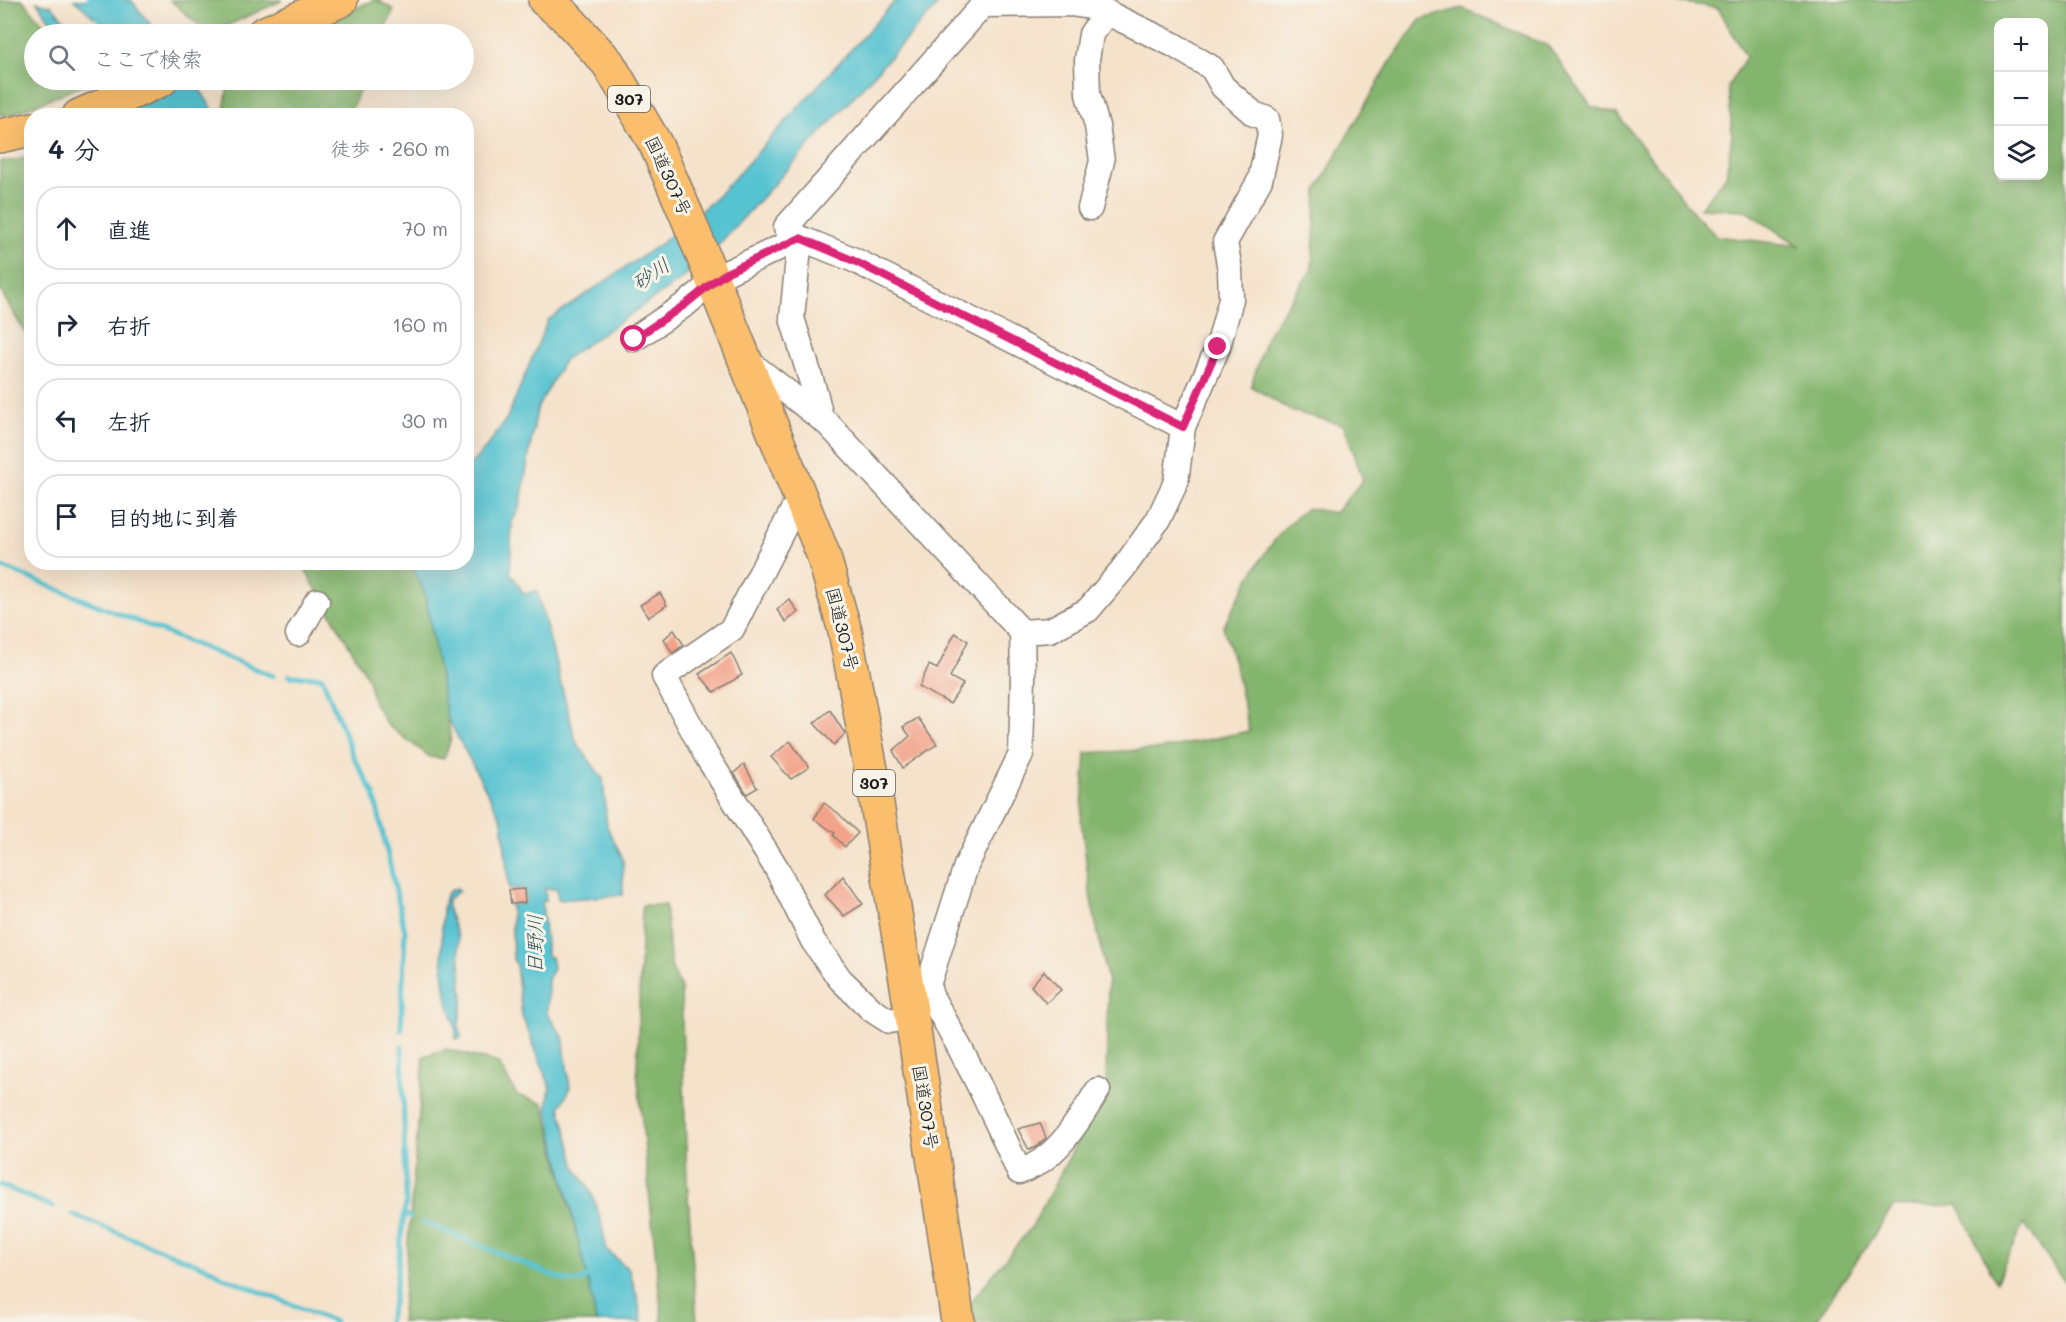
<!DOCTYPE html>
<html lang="ja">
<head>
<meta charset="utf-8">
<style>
	body { margin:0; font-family:Mali,"Klee One",sans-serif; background:#f6f6f7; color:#1f2937 }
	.controls { position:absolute; right:18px; top:18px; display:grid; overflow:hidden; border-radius:12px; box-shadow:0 6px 24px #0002 }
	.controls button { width:54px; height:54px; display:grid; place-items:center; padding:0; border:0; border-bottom:2px solid #e0e1e3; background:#fff; color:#1f2937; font:30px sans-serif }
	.stop { position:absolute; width:18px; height:18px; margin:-14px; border:4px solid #db2777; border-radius:50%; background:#fff }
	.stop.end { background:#db2777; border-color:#fff; box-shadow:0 2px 6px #0008 }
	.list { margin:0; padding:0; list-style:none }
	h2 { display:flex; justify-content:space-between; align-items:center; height:78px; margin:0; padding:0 24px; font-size:26px }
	h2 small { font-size:20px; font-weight:400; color:#747a83 }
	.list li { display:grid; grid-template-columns:39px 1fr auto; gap:18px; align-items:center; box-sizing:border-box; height:84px; margin:0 12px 12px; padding:0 12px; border:2px solid #e0e1e3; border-radius:24px }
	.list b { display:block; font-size:22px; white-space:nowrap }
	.list em { font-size:20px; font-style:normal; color:#747a83 }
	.icon { flex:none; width:33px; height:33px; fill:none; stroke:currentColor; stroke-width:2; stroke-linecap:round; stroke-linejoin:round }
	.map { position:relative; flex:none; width:2066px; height:1322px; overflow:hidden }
	.search { position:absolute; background:#fff; box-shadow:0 6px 24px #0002; left:24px; top:24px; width:450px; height:66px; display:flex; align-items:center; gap:15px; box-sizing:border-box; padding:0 21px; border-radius:33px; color:#747a83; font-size:22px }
	.panel { position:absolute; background:#fff; box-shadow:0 6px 24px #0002; left:24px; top:108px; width:450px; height:462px; border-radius:24px }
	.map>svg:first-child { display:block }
	.forest { fill:#84b56e; stroke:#506845; stroke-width:1.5; fill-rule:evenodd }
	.water { fill:#57c3d1; stroke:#3a7076; stroke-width:1.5 }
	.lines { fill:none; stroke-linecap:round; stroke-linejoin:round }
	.stream { stroke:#57c3d1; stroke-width:5 }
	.river { stroke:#57c3d1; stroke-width:33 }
	.building { fill:#f3a38a }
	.minor-casing { stroke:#887f74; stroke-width:27 }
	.highway-casing { stroke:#887f74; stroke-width:36 }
	.minor { stroke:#fff; stroke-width:24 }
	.highway { stroke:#fabe6d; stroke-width:33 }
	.route { stroke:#db2777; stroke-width:8 }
	.labels { text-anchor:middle; stroke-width:6; stroke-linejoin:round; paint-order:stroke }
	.shield { fill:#f7f3e8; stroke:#5e5c59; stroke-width:1.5 }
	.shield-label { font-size:16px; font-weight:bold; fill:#1c1c1c }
	.street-label { font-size:18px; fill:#1c1c1c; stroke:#f7f3e8 }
	.water-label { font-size:20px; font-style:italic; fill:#31565b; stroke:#f7f3e8 }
</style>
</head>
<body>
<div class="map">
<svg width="2066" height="1322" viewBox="0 0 2066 1322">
	<rect width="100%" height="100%" fill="#f7f3e8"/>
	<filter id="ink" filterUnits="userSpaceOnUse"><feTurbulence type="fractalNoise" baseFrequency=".0167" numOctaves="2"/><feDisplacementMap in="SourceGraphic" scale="12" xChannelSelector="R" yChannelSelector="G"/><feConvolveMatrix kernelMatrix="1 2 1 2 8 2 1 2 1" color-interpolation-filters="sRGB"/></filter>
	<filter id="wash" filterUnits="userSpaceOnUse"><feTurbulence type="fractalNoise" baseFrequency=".008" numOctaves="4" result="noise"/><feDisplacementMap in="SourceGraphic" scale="24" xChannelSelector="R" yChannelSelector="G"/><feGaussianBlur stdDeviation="1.35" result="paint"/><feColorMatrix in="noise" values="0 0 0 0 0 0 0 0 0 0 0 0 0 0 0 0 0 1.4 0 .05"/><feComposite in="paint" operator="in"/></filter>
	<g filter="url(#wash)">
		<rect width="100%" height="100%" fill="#f5e2cb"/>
		<path class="forest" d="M0 0H23L51 34H34V80H86L89 83 10 115H0Z
			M170 0H283L209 34Z
			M373 0H378L394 10 383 34H303Z
			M1663 0H2066V1284L2024 1223 1996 1282 1958 1205 1893 1207 1815 1322H967L965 1309 1033 1225 1106 1087 1108 982 1091 900 1081 821 1086 753 1162 749 1249 731 1235 666 1223 627C1246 585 1267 538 1307 508L1335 513 1363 480 1344 425 1291 411 1251 386 1267 335 1312 269 1317 190 1350 131 1392 59 1420 20 1462 8 1548 46 1591 106 1617 114 1694 213 1716 236 1800 246 1744 210 1700 208 1726 176 1732 134 1728 86 1746 57 1718 8ZM1998 22H2044V176H1998Z
			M229 80H364L349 115H223Z
			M31 156H32L31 343 0 290V161H14Z
			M301 563H410L425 593 451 739 444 759 430 757 387 725 374 703 367 676Z
			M642 905H665L671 966 681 989 687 1181 697 1322H660L662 1320 637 1071Z
			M446 1049 498 1063 517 1095 543 1103 600 1322H401L424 1056Z"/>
		<path class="water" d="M74 0H94L102 7 113 5 110 0H131L158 34H124L116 23 95 18Z
			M896 0H942L714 250 679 281 565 359 537 409 520 507 512 522 510 572 524 594 537 591 576 742 603 779 607 827 623 859V895L558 900 557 889H545L546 901 542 902 547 956 551 957 553 968 548 980 547 1014 563 1037 570 1089 560 1107C564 1125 571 1143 574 1161 575 1171 585 1181 590 1190 598 1208 604 1231 606 1249L629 1270 637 1296 642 1322H596L592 1298 547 1109 550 1086 522 1016 516 964 513 959 511 904 525 903 524 889 509 890 502 820 447 717 425 593 410 563 466 562 467 468 486 448 507 418 548 320 663 242 716 198Z
			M37 2 52 6 77 34H60Z
			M94 80H122L150 102 160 115H121Z
			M157 80H193L217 115H179Z
			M457 888 459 891 447 900 448 910 458 937 463 999 459 1024 461 1038 456 1039C457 1024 450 1012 447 998 442 975 439 916 446 895L450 891Z"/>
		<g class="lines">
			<path class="stream" d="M0 566 273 676
				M289 676 322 677 354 758 374 794 405 931 401 1030
				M402 1047 406 1204 404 1214 410 1217
				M0 1185 53 1207
				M73 1215 215 1271 221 1276 335 1322
				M423 1222 566 1281H582L592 1273
				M388 1322 394 1300 404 1214"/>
			<path class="river" d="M103 0 125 34
				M155 80 178 116"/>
		</g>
		<g id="blocks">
			<path class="building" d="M660 593 667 605 649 617 640 605Z
				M789 599 798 612 786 622 777 610Z
				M674 630 684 645 672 653 664 639Z
				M955 633 968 641 950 677 963 684 950 704 919 687 929 665 937 669Z
				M731 653 742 675 714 692 699 674Z
				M830 710 845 734 834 745 814 723Z
				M918 718 937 744 903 768 893 751 910 736 903 727Z
				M790 741 809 767 791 779 771 757Z
				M744 764 757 788 747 794 734 773Z
				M824 803 838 813 858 833 845 847 833 835 835 833 814 819Z
				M843 876 863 904 844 916 825 895Z
				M524 889 525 903 511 904 509 890Z
				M1044 971 1061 990 1046 1003 1031 986Z
				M1040 1123 1046 1138 1036 1147 1029 1150 1018 1129Z"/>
		</g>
	</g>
	<g filter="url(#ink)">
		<use href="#blocks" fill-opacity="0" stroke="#887f74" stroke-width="1.5"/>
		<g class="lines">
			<defs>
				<path id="minor" d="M991 0 983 5 786 227 800 238 852 259 1183 427
					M983 5 1070 4 1097 8 1172 44 1212 68 1223 87 1254 114 1267 119 1270 135 1260 180 1225 242 1230 270 1231 299 1218 347 1183 427 1176 482 1158 520 1122 570 1088 610 1050 630 1022 632
					M1090 208 1102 161 1097 126 1088 94 1087 60 1091 34 1107 12
					M800 238 792 318 816 396 821 418
					M634 339 686 304 713 282 728 272 800 238
					M745 359 828 424 1022 632 1023 677 1021 754 966 866 928 985 908 993
					M800 496 732 629 664 676 706 755 777 869 813 941 840 979 872 1010 889 1021 912 1017
					M298 634 317 601
					M928 985 931 996C964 1053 993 1111 1019 1172 1058 1159 1077 1122 1098 1090"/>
				<path id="highway" d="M545 0 565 16 608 63 656 145 687 216 823 554 845 631 873 780 910 1004 958 1322
					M263 34 341 0
					M79 116 161 80
					M0 136 32 129"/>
			</defs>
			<use href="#minor" class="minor-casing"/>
			<use href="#highway" class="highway-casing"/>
			<use href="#minor" class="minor"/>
			<use href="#highway" class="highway"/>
		</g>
	</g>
	<g class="lines" filter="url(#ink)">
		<path class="route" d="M634 339 686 304 713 282 728 272 800 238 852 260 1183 427 1218 347"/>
	</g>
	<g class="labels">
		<g class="shield">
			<rect x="608" y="86" width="42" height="26" rx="4.5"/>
			<rect x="853" y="770" width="42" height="26" rx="4.5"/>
		</g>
		<g class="shield-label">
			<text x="629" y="105">307</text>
			<text x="874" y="789">307</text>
		</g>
		<g class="street-label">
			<text transform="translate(668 176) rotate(65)" y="6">国道307号</text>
			<text transform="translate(842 629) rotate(76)" y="6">国道307号</text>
			<text transform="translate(925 1107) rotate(81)" y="6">国道307号</text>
		</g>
		<g class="water-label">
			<text transform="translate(651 274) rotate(-34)" y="7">砂川</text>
			<text transform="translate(535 944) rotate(-90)" y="7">日野川</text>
		</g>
	</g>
</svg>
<div class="controls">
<button>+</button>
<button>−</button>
<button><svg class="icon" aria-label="layers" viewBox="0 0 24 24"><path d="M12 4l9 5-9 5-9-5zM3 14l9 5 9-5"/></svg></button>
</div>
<div class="stop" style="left:634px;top:339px"></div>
<div class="stop end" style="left:1218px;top:347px"></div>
<div class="search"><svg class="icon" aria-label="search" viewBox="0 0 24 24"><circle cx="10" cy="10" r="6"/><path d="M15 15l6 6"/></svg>ここで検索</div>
<section class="panel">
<h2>4 分<small>徒歩 · 260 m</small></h2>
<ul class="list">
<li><svg class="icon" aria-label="ahead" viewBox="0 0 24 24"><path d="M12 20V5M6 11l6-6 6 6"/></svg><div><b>直進</b></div><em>70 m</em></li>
<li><svg class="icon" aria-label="right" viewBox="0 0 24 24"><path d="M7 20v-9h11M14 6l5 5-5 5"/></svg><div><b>右折</b></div><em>160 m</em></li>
<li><svg class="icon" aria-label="left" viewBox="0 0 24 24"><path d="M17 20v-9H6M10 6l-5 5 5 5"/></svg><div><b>左折</b></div><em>30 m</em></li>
<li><svg class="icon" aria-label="arrive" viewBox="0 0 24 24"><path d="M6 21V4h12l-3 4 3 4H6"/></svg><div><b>目的地に到着</b></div></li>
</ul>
</section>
</div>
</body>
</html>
